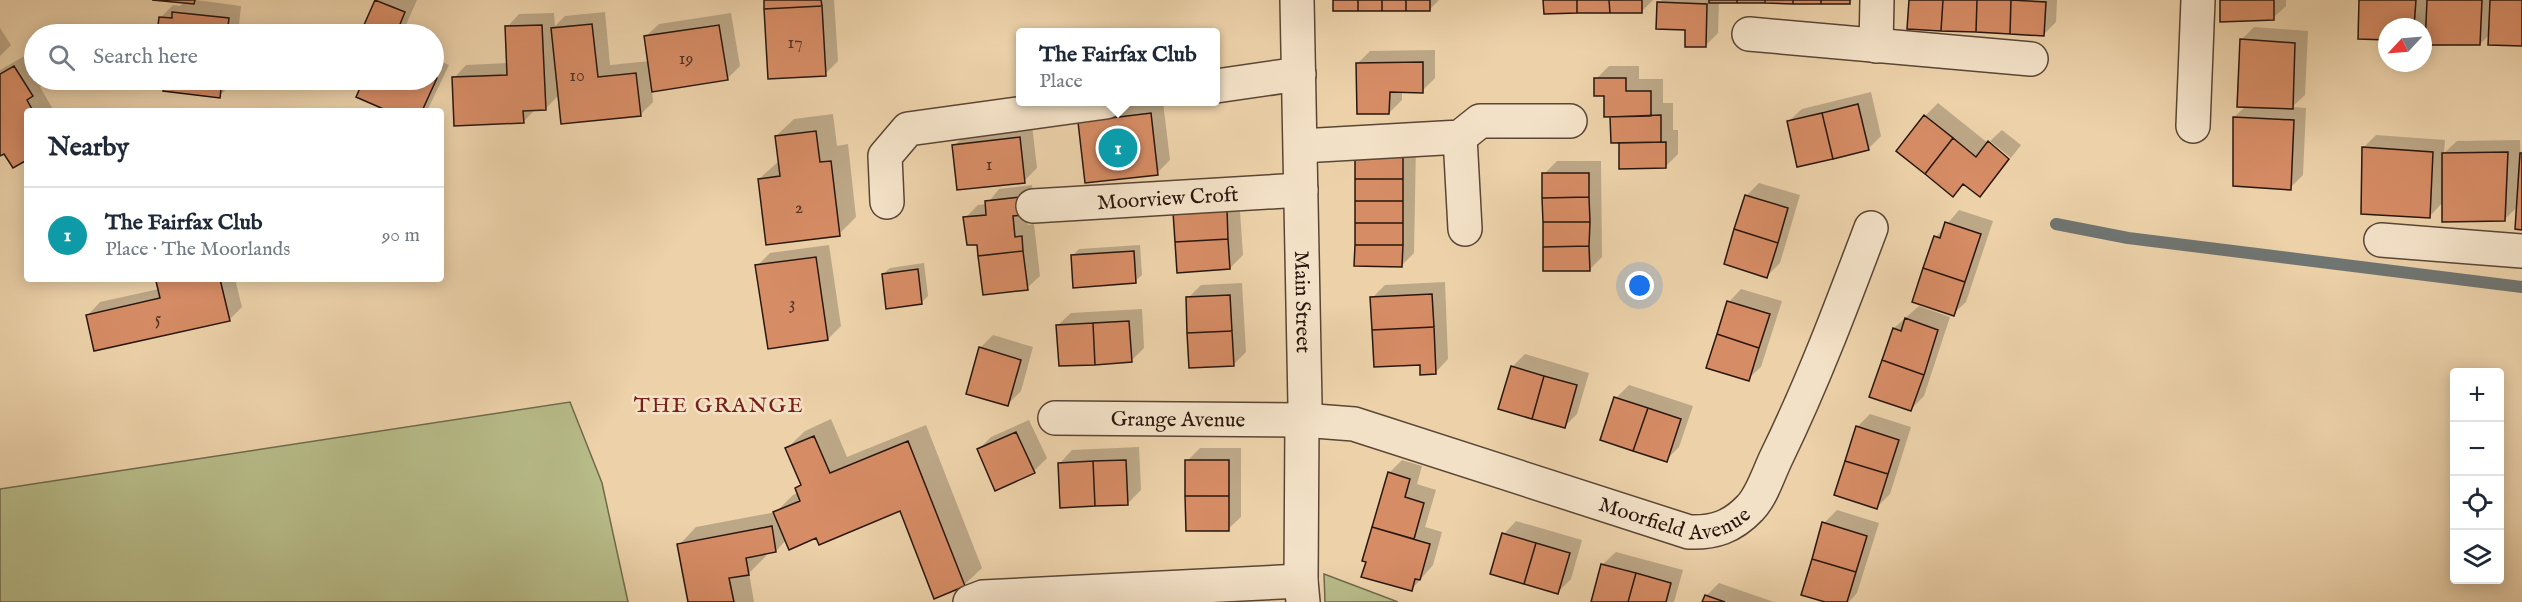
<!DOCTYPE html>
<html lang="en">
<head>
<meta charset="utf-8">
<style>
	body { margin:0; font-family:"IM FELL English",serif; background:#f6f6f7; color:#1f2937 }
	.controls { position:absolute; right:18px; bottom:18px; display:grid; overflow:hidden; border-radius:6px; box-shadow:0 3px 15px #0003 }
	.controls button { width:54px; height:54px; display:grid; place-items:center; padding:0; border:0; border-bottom:2px solid #e0e1e3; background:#fff; color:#1f2937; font:30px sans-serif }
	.compass { position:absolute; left:2378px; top:18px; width:54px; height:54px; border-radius:50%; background:#fff; box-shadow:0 3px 15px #0003; rotate:244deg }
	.you { position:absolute; left:1640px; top:286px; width:21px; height:21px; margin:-15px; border:4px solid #fff; border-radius:50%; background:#1a73e8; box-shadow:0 0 0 9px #1a73e833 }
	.badge { display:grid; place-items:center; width:39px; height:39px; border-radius:50%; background:#d93025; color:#fff; font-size:20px; font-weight:700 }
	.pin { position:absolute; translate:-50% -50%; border:3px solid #fff; box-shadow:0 2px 6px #0006 }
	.popup { position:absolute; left:1016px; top:28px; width:204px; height:78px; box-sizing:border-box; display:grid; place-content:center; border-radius:6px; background:#fff; filter:drop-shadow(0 2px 4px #0005); font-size:20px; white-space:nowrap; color:#747a83 }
	.popup b { font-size:22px; color:#1f2937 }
	.popup::after { content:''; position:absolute; left:50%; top:100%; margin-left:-12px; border:12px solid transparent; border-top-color:#fff }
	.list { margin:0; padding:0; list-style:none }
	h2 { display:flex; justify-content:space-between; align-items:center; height:78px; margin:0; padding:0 24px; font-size:26px }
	h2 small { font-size:20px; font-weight:400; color:#747a83 }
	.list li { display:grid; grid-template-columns:39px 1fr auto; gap:18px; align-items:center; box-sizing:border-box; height:96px; padding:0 24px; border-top:2px solid #e0e1e3 }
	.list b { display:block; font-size:22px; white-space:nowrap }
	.list p { margin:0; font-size:20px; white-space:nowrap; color:#747a83 }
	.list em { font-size:20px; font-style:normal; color:#747a83 }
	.icon { flex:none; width:33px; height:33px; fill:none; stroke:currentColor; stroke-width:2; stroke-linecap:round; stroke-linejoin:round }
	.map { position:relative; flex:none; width:2522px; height:602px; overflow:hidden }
	.search { position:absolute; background:#fff; box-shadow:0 3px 15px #0003; left:24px; top:24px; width:420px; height:66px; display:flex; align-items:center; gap:15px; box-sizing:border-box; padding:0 21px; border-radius:33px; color:#747a83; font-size:22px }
	.panel { position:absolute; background:#fff; box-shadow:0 3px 15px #0003; left:24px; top:108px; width:420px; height:174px; border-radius:6px }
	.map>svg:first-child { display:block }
	.green { fill:#b7bc89; stroke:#706a4c; stroke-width:1.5 }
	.shadow { fill:#0003 }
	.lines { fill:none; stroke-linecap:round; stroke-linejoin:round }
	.stream { stroke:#6f7572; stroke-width:12 }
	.building { fill:#d68c65; stroke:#29170e; stroke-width:1.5 }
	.minor-casing { stroke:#5a4635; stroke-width:36 }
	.minor { stroke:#f3e1c7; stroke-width:33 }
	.labels { text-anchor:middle; stroke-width:5; stroke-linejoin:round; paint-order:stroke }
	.number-label { font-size:18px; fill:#543424 }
	.street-label { font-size:21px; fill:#29170e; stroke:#f3e1c7 }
	.neighbourhood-label { font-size:22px; letter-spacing:1.5px; fill:#7a1f14; stroke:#f3e1c7 }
</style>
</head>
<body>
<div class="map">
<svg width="2522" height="602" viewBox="0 0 2522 602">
	<rect width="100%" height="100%" fill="#ecd1a9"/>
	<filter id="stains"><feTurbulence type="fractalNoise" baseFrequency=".00333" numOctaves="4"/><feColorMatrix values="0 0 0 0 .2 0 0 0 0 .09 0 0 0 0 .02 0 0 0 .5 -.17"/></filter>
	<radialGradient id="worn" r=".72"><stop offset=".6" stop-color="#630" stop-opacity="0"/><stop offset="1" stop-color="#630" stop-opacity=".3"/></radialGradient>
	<path class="green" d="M570 402 602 483 628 602H0V489Z
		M1324 574 1398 602H1325Z"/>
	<path class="shadow" d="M167 0H196L241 6 238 34H158L160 18 173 5 180 6 184 2Z
		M377 0H417L402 34H361Z
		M765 0H834L838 61 825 74Z
		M1335 0H1439L1429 10Z
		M1545 0H1653L1642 11Z
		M1662 0H1852L1849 3 1719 1 1718 33 1705 46 1659 3Z
		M1910 0H2057L2056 22 2043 35Z
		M2222 0H2286V6L2273 18Z
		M2360 0H2522V45L2490 34 2480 44 2427 26 2423 30V27H2387V39Z
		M605 12 610 65 650 61 646 36 659 24 731 13 740 66 727 79 652 90 653 102 640 115 560 94 545 109H536L523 122 454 78 466 65 508 63 507 27 519 14 554 13 555 26 565 16Z
		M2254 27 2308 31 2305 95 2292 107 2306 108 2303 175 2290 188 2234 117 2246 106 2241 40Z
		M0 28 11 45 0 56Z
		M1435 50V78L1422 91H1402V100L1389 113 1357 64 1370 51Z
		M28 54 34 65V80H43L45 82 40 87 54 111H27V158L4 152 0 154V70Z
		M434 58 449 65 427 111H391L362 87 346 80H434Z
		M1609 66H1639V79H1663V103H1673V130H1678V154L1665 167H1621V141H1612V115L1605 94 1596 79Z
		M166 80H233L232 84 219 96 165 90Z
		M1871 92 1881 136 1868 149 1789 121 1802 109Z
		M1163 102 1170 160 1157 173 1092 110Z
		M1938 103 2009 160 1980 195 1965 183 1953 195 1925 116Z
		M833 114 837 146 848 144 856 217 839 234 759 179 779 161 776 136 794 119Z
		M1032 125 1037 168 1024 181 954 146 967 133Z
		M2002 130 2021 145 2011 158 1990 141Z
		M2376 135 2445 140 2444 153 2457 141 2520 140 2522 228 2518 206 2504 220 2443 202 2430 216 2363 148Z
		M1370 145H1416L1414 253 1401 266Z
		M1557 161H1601L1602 257 1589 270 1544 174Z
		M1759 183 1800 195 1780 263 1767 276 1746 196Z
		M1032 185 1034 201 1026 209 1028 225 1034 224 1040 276 1027 288 978 243 965 218 978 205 987 204 999 189Z
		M1239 197 1243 255 1230 268 1175 213Z
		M1959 210 1993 221 1966 302 1953 314 1936 237Z
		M829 245 841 326 828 339 757 266 770 253Z
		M1140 245 1142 275 1135 281 1072 256 1079 249Z
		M924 263 928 296 921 303 883 274 890 268Z
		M160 279H235L242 307 229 320 88 315 100 302 159 289 158 282Z
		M1445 282 1448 359 1436 372 1421 363 1372 298 1385 285Z
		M1242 283 1246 352 1233 365 1188 298 1201 285Z
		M1741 289 1782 301 1761 367 1748 379 1729 302Z
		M1919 306 1950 317 1924 396 1911 409 1871 396 1894 328Z
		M1142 309 1144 348 1131 361 1058 325 1071 313Z
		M993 335 1033 347 1021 391 1008 404 980 348Z
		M1525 354 1589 373 1577 414 1564 427 1512 367Z
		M1629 385 1693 406 1679 447 1666 460 1616 398Z
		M1870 414 1911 427 1890 494 1877 507 1857 427Z
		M831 419 847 457 926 425 982 568 964 585 901 509 786 540 776 551 765 553 766 556 749 573 754 602H690L679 545 696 527 776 512 793 495 798 493 797 488 802 483 787 448 805 431Z
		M1029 420 1047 458 1034 471 978 450 991 437Z
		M1139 447 1141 490 1128 503 1060 463 1072 450Z
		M1200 448H1241V517L1228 529 1187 461Z
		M1402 460 1422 466 1417 484 1436 490 1425 527 1442 532 1433 565 1412 589 1363 560 1389 473Z
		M1837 510 1879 523 1857 593 1849 602H1830L1824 523Z
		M1516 521 1582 540 1571 579 1558 592 1504 534Z
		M1616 552 1683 570 1674 602H1592L1603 564Z
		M1719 583 1774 602H1704L1706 596Z"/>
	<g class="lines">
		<path class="stream" d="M2056 224 2128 238 2522 287"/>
	</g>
	<path class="building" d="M152 0H195L194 4Z
		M375 0 405 12 396 34H360Z
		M764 0H821L822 6 764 9Z
		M1333 0H1358V11H1333Z
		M1358 0H1382V11H1358Z
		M1382 0H1406V11H1382Z
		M1406 0H1430V11H1406Z
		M1543 0H1577V13L1544 14Z
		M1577 0H1609L1610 13H1577Z
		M1609 0H1642V13H1610Z
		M1709 0H1737V3H1709Z
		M1737 0H1765V3H1737Z
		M1765 0H1793V4L1765 3Z
		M1793 0H1821V4H1793Z
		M1821 0H1850V4H1821Z
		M1909 0H1943L1941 31 1907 29Z
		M1943 0H1977L1976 32 1941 31Z
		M1977 0H2011L2010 34 1976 32Z
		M2011 0 2046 2 2044 36 2010 34Z
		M2220 0H2274V20L2220 22Z
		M2359 0H2416L2414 27H2387V40L2358 39Z
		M2427 0H2482L2480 45H2425Z
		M2490 0H2522V46L2488 45Z
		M1657 2 1707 4 1706 47H1685V30L1656 29Z
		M822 6 826 76 768 79 764 9Z
		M172 12 229 18 227 34H157L159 17 172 18Z
		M592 24 598 77 636 73 641 116 561 124 551 28Z
		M542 25 546 110 523 111 524 123 454 126 452 77 507 75 505 26Z
		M719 25 728 80 652 92 644 36Z
		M2240 39 2295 43 2293 109 2237 107Z
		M1423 62V93L1390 92 1389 114H1357L1356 63Z
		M14 66 33 96 27 100 33 111H27V160L13 168 4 154 0 156V74Z
		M434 76 437 78 422 111H388L356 97 360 88 342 80H434Z
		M1594 78H1626V91H1651V116L1604 117V96H1594Z
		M165 80H222L220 98 163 91Z
		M1858 104 1869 150 1833 159 1822 113Z
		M1151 113 1158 175 1085 183 1078 122Z
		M1822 113 1833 159 1797 167 1787 121Z
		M1661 115V142L1611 143 1610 117Z
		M1924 115 1953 138 1925 174 1896 151Z
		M2233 117 2294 120 2291 190 2233 186Z
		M816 131 820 162 831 161 840 236 766 245 758 179 780 176 775 136Z
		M1020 137 1025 183 957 190 952 145Z
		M1953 138 1976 157 1988 141 2009 159 1980 197 1963 184 1953 197 1925 174Z
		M1666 142V168L1619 169V143Z
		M2362 147 2433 152 2430 218 2361 214Z
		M2508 152 2505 221 2442 222V153Z
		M2520 153H2522V230L2515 229Z
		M1355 157H1403V179H1355Z
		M1542 173H1589V197L1542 198Z
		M1355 179H1403V201H1355Z
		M1745 195 1788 208 1778 243 1734 229Z
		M1020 197 1022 215 1013 216 1015 237 1022 236 1023 251 978 256 977 245H967L963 217 986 215 985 201Z
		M1589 197 1590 222H1543L1542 198Z
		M1355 201H1403V223H1355Z
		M1227 209 1228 239 1175 242 1173 212Z
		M1543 222H1590L1589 246 1543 247Z
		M1945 222 1981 234 1965 282 1923 268 1934 236 1940 238Z
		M1355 223H1403V245H1355Z
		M1734 229 1778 243 1767 278 1724 264Z
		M1228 239 1230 269 1177 273 1175 242Z
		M1355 245H1403L1402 267 1354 266Z
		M1589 246 1590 271H1543V247Z
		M1023 251 1028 290 983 295 978 256Z
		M1134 251 1136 283 1073 288 1071 255Z
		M816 257 828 340 768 349 755 265Z
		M1923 268 1965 282 1954 316 1912 302Z
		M918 269 922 304 886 309 882 274Z
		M167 279H220L230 321 94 351 86 315 160 298 156 281Z
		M1432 294 1434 327 1372 330 1370 297Z
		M1230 295 1232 331 1187 333 1186 297Z
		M1727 301 1770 314 1759 348 1717 334Z
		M1905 318 1938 330 1924 375 1882 360 1893 328 1901 331Z
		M1129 321 1132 362 1095 365 1093 323Z
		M1093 323 1095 365 1059 366 1056 325Z
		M1434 327 1436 374 1420 375V365L1374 367 1372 330Z
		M1232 331 1234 366 1189 368 1187 333Z
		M1717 334 1759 348 1749 381 1706 368Z
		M979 347 1021 360 1008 406 966 394Z
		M1882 360 1924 375 1911 411 1869 397Z
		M1511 366 1544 376 1532 419 1498 409Z
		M1544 376 1577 385 1565 428 1532 419Z
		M1614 397 1648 408 1633 451 1600 440Z
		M1648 408 1681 419 1667 462 1633 451Z
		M1856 426 1899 440 1888 474 1845 461Z
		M1016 432 1035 473 995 491 977 449Z
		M814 436 830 473 908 441 965 586 934 599 900 511 819 545 816 538 789 550 773 512 800 501 795 488 801 485 785 448Z
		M1126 460 1128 505 1095 506 1093 461Z
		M1185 460H1229V496H1185Z
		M1093 461 1095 506 1060 508 1058 463Z
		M1845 461 1888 474 1877 509 1834 495Z
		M1388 472 1410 479 1405 497 1424 503 1414 539 1372 527Z
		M1185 496H1229V531H1186Z
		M1822 522 1867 536 1856 572 1812 559Z
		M772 526 776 552 746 558 749 575 729 578 734 602H688L677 544Z
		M1372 527 1430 544 1420 580 1415 579 1412 591 1361 577 1366 562 1362 561Z
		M1502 533 1536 543 1524 584 1490 574Z
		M1536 543 1570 553 1558 594 1524 584Z
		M1812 559 1856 572 1847 602H1825L1801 595Z
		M1601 564 1636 573 1628 602H1591Z
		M1636 573 1671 583 1666 602H1628Z
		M1705 595 1725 602H1702Z"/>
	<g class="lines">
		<defs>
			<g id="minor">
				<path id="s1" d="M1297 0 1305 405 1302 420 1301 581 1303 602"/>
				<path d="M1749 34 2031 59"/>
				<path d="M1876 46 1877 0"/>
				<path d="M1216 86 1299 74"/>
				<path d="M2193 126 2198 0"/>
				<path d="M1460 137 1465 229"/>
				<path d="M1301 146 1460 137 1480 121H1570"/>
				<path d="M887 202 885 156 908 129 1106 102"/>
				<path id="s2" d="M1033 206 1301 190"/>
				<path d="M2381 240 2522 251"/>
				<path id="s3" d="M1055 418 1302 420 1354 424 1689 532C1714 533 1732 527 1750 508 1762 496 1769 472 1777 456 1813 382 1842 305 1871 228"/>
				<path d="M970 602 983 597 1301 581"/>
			</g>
		</defs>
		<use href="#minor" class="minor-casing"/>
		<use href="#minor" class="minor"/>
	</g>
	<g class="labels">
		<g class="number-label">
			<text x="795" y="48">17</text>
			<text x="686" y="64">19</text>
			<text x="577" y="81">10</text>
			<text x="989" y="170">1</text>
			<text x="799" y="213">2</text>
			<text x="792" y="309">3</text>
			<text x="158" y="324">5</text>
		</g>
		<g class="street-label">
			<text dy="7" stroke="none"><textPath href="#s2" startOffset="135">Moorview Croft</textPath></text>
			<text dy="7" stroke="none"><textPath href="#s1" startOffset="302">Main Street</textPath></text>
			<text dy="7" stroke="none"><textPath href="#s3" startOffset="123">Grange Avenue</textPath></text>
			<text dy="7" stroke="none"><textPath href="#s3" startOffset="636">Moorfield Avenue</textPath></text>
		</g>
		<g class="neighbourhood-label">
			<text x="719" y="412">THE GRANGE</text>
		</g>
	</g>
	<rect width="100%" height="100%" filter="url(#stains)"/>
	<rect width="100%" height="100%" fill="url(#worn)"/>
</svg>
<div class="controls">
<button>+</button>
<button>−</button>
<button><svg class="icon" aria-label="locate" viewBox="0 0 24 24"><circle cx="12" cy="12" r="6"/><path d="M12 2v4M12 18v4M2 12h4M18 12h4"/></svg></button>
<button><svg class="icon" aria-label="layers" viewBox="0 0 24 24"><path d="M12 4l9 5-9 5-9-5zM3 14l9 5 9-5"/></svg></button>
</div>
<svg class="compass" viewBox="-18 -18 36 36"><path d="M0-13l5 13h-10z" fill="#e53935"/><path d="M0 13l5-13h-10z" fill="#747a83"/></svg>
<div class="you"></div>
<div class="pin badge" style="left:1118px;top:148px;background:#0f9aa8">1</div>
<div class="popup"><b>The Fairfax Club</b>Place</div>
<div class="search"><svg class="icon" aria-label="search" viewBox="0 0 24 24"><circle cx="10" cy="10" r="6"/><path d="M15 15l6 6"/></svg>Search here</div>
<section class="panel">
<h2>Nearby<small></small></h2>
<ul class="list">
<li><span class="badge" style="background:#0f9aa8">1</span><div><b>The Fairfax Club</b><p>Place · The Moorlands</p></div><em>90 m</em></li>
</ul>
</section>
</div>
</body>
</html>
